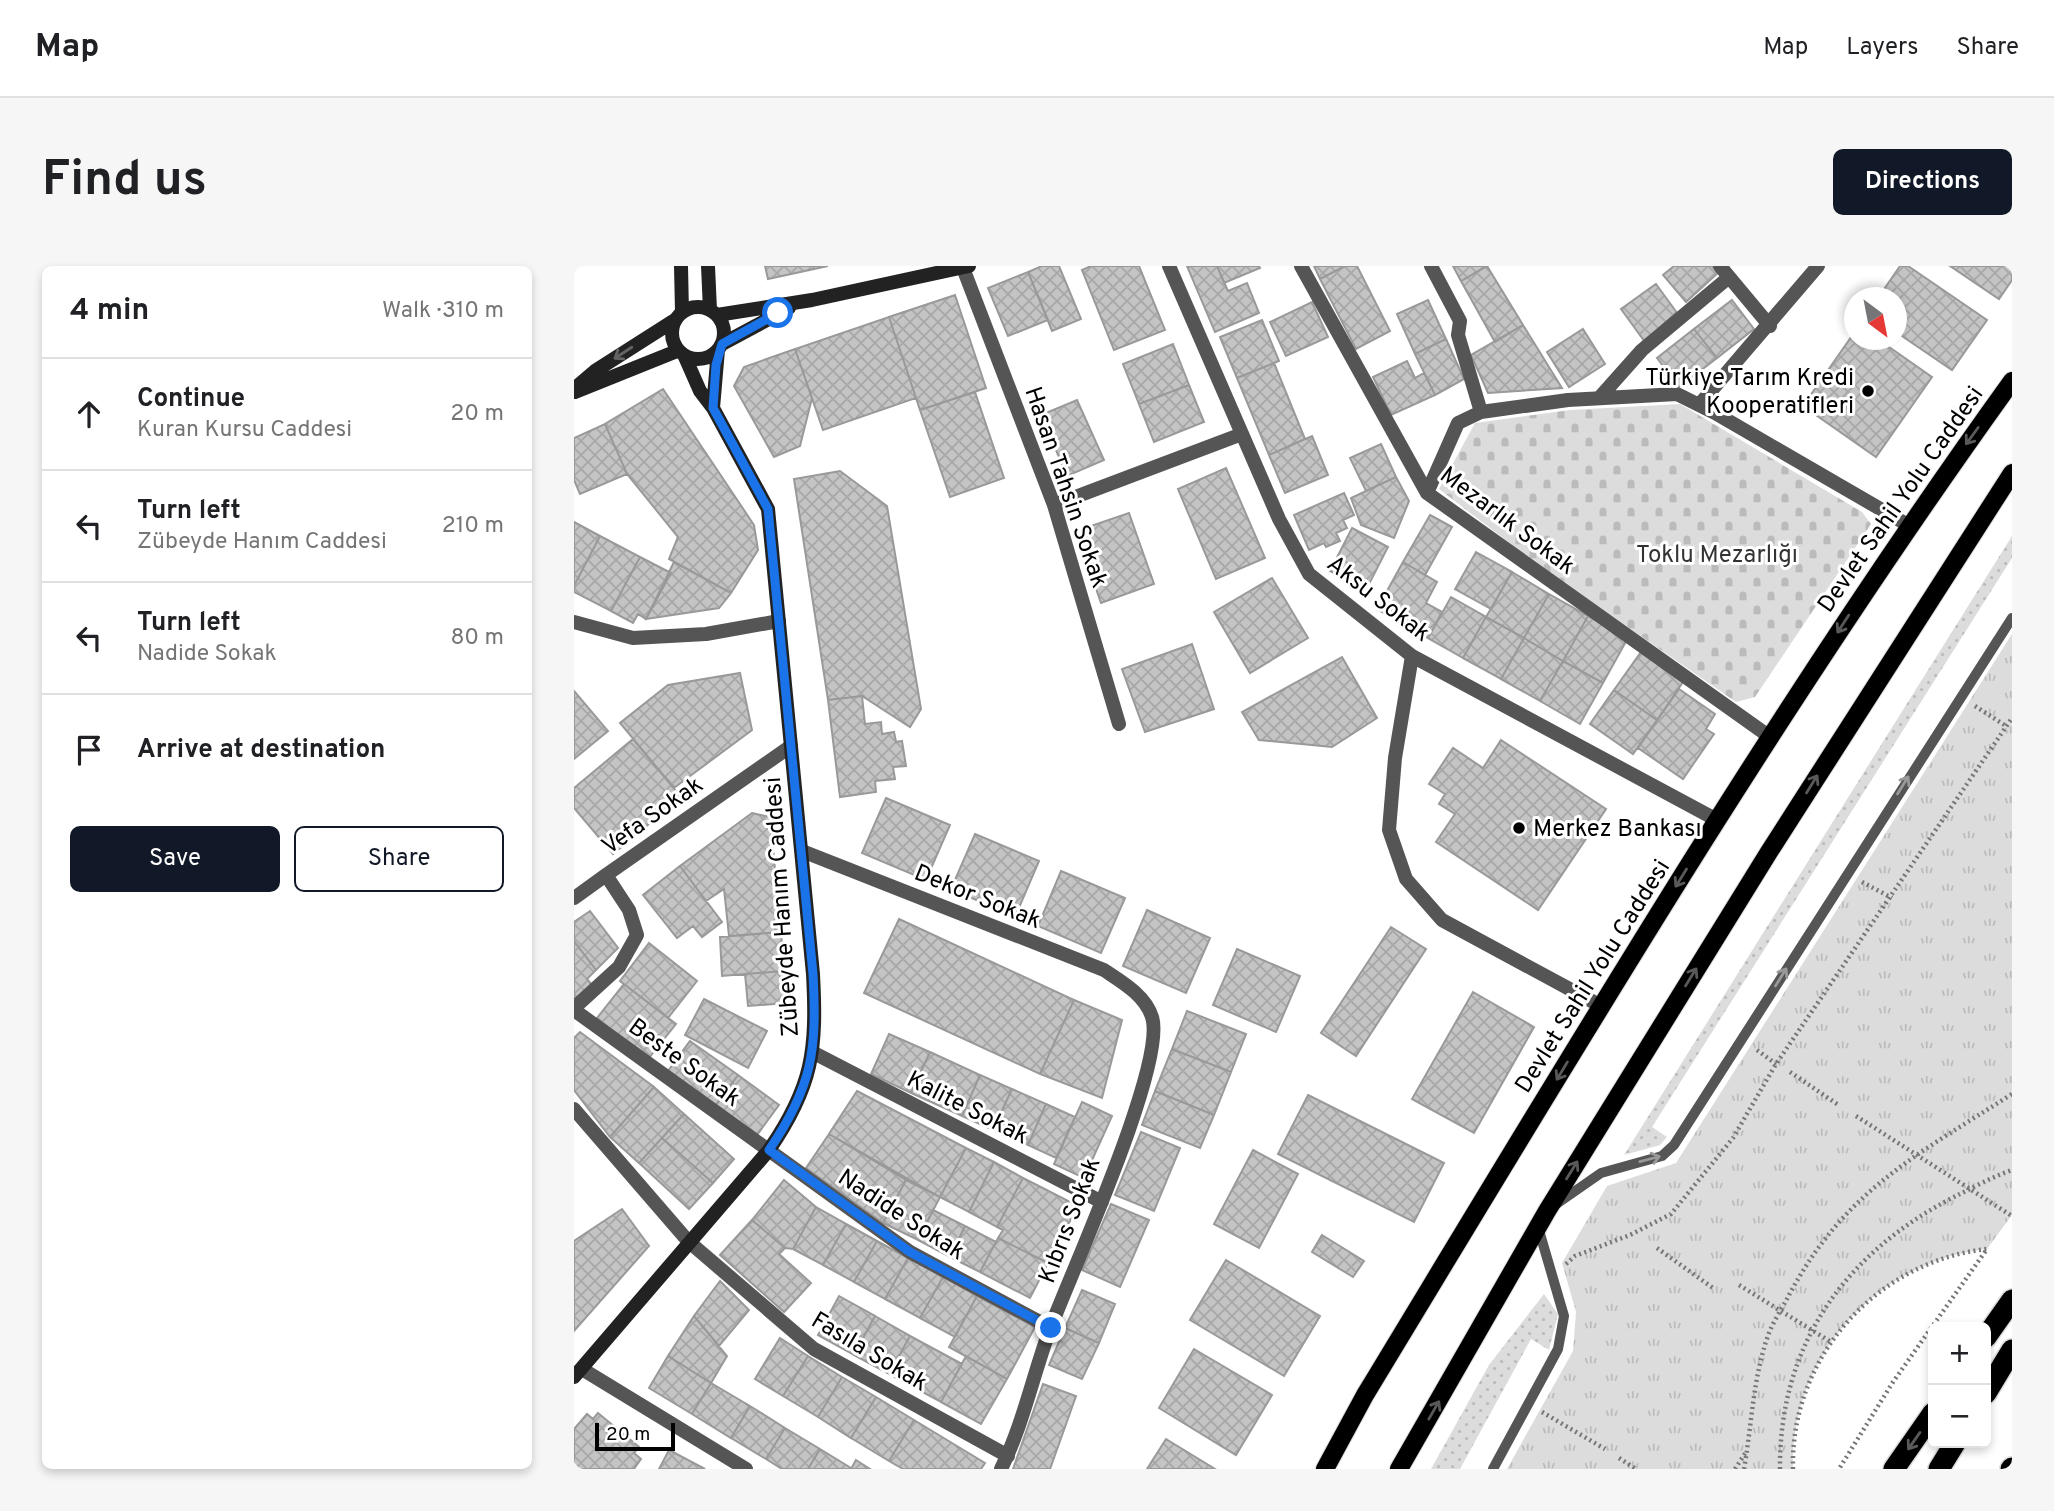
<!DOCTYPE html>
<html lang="en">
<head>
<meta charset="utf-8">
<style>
	body { margin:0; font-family:Overpass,sans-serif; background:#f6f6f6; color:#202124 }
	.controls { position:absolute; right:21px; bottom:21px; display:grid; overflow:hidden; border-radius:10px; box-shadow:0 4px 10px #0003 }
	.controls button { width:63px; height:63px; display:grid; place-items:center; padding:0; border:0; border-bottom:2px solid #e0e0e0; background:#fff; color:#202124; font:35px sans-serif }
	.compass { position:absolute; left:1270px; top:21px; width:63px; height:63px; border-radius:50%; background:#fff; box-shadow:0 4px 10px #0003; rotate:148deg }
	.scale { position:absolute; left:21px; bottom:18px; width:80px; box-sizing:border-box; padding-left:7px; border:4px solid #000; border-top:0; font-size:19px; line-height:24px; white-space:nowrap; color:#000; -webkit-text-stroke:5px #fff; paint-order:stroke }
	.stop { position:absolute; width:21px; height:21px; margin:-16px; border:5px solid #1a73e8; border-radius:50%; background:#fff }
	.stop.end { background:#1a73e8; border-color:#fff; box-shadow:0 2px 7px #0008 }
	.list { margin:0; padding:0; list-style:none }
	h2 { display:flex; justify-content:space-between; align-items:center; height:91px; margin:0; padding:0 28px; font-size:30px }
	h2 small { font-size:23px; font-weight:400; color:#757577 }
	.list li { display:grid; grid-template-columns:46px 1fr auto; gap:21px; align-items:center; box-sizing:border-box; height:112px; padding:0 28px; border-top:2px solid #e0e0e0 }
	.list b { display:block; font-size:26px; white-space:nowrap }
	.list p { margin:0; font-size:23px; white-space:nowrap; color:#757577 }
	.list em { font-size:23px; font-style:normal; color:#757577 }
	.actions { display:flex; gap:14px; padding:21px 28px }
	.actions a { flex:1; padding:16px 0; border:2px solid #111827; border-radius:10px; text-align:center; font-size:24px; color:#111827 }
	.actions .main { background:#111827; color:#fff }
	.icon { flex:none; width:38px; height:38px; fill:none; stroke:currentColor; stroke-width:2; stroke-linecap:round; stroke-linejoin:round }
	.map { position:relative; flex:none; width:1438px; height:1203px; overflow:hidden; border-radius:10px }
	header { display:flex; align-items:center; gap:42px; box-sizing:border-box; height:98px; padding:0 35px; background:#fff; border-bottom:2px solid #e0e0e0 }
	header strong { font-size:33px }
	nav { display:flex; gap:38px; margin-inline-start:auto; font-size:24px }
	.intro { display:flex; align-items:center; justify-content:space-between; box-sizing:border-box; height:168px; padding:0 42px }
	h1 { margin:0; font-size:49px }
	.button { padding:18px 32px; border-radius:10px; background:#111827; color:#fff; font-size:24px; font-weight:700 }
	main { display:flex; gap:42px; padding:0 42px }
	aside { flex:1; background:#fff; border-radius:10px; box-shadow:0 4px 10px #0003 }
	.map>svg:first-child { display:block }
	.grass { fill:url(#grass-dots) }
	.cemetery { fill:url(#cemetery-stones) }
	.park { fill:url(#park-tufts) }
	.building { fill:url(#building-cross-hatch); stroke:#999; stroke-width:2 }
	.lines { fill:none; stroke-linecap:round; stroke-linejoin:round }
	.primary-casing { stroke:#dbdbdb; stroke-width:20 }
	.highway-casing { stroke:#dbdbdb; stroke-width:24 }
	.path { stroke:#777; stroke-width:4.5; stroke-dasharray:2 3.5; stroke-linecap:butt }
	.lane { stroke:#555; stroke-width:10 }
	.street { stroke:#555; stroke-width:14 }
	.secondary { stroke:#222; stroke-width:14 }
	.primary { stroke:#000; stroke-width:18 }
	.highway { stroke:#000; stroke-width:21 }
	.oneway { stroke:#646464 }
	.oneway2 { stroke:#595959 }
	.oneway3 { stroke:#999 }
	.route { stroke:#1a73e8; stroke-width:9 }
	.poi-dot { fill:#000; stroke:#fff; stroke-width:2.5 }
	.labels { text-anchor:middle; stroke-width:6; stroke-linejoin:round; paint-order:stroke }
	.poi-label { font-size:24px; fill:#000; stroke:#fff; text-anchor:end }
	.street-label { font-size:24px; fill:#000; stroke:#fff }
	.park-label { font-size:24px; fill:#333; stroke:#fff }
</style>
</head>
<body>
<header>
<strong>Map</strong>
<nav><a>Map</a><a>Layers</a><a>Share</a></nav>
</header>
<div class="intro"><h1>Find us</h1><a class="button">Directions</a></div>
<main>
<aside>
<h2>4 min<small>Walk · 310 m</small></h2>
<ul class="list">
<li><svg class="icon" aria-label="ahead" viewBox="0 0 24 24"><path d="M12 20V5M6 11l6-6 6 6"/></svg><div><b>Continue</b><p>Kuran Kursu Caddesi</p></div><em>20 m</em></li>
<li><svg class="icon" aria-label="left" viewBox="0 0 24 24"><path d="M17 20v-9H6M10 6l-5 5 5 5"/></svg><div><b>Turn left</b><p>Zübeyde Hanım Caddesi</p></div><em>210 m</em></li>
<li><svg class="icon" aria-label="left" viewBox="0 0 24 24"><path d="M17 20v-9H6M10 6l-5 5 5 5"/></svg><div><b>Turn left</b><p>Nadide Sokak</p></div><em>80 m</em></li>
<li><svg class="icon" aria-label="arrive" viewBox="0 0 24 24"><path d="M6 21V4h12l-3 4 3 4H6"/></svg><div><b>Arrive at destination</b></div></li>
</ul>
<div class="actions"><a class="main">Save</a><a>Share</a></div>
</aside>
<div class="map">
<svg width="1438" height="1203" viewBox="0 0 1438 1203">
	<defs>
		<pattern id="grass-dots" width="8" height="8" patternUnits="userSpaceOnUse" patternTransform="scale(1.75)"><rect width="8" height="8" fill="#dcdcdc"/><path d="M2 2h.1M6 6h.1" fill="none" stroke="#bbb" stroke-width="1.8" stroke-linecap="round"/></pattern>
		<pattern id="cemetery-stones" width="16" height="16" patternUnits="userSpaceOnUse" patternTransform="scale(1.75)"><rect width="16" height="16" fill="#dcdcdc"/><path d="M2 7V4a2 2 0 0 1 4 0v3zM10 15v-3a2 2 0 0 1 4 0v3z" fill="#bbb"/></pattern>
		<pattern id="park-tufts" width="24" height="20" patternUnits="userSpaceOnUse" patternTransform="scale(1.75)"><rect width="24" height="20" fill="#dcdcdc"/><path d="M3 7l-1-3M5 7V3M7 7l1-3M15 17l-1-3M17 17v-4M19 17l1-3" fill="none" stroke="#bbb"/></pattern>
		<pattern id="building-cross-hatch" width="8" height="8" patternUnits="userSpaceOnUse" patternTransform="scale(1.75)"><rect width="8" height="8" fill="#c4c4c4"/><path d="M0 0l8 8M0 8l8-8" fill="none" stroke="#a7a7a7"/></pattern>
	</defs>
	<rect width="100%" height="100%" fill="#fff"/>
	<path class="grass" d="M1438 270V292L1078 861 1093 871 1086 879 1050 889Z
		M970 1028 984 1048 975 1084 957 1073 886 1203H857L915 1099Z"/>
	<path class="cemetery" d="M1106 138 1288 246 1297 258 1181 431 1162 436 967 301 865 223 901 157 996 144Z"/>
	<path class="park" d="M1438 368V949L1413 983C1303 995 1216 1091 1219 1203H933L999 1085 1002 1046 988 997 1033 920 1102 897Z"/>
	<path class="building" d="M191 0H254L194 13Z
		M468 0H485L507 53 478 65 454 6Z
		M517 0H565L591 64 540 84 508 4Z
		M613 0H643L654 25 673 17 685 47 641 66Z
		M643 0H685L686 2 650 17Z
		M740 0H771L746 13Z
		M771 0H783L816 65 782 83 746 13Z
		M879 0H913L887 15Z
		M913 0 949 59 921 76 887 15Z
		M1100 0H1138L1144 7 1112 36 1089 9Z
		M1326 0H1334L1413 54 1378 104 1322 66V32H1304Z
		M1376 0H1438V14L1425 33Z
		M454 6 474 54 434 70 414 22Z
		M1082 18 1106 51 1071 76 1047 43Z
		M381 29 412 122 346 144 315 51Z
		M854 34 872 73 841 88 823 48Z
		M1158 34 1180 63 1143 92 1120 63Z
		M738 36 754 71 712 90 696 56Z
		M315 51 342 132 249 164 221 83Z
		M688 54 705 95 663 112 646 71Z
		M949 59 988 122 914 127 897 89Z
		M1009 63 1031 98 995 121 973 86Z
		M1120 63 1143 92 1105 121 1083 92Z
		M1280 67V74H1305L1358 111 1302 191 1229 140Z
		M872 73 890 113 861 129 841 88Z
		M599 78 615 119 565 138 549 98Z
		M221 83 238 132 226 180 200 191 160 120 170 101Z
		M833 95 841 112 850 107 861 129 817 149 799 111Z
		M700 97 731 173 695 189 663 112Z
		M615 119 630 156 580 176 565 138Z
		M89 123 180 259 184 284 157 327 95 293 104 271 53 208 31 158Z
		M401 126 430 212 376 231 346 144Z
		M503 134 530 194 493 210 467 149Z
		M31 158 53 208 6 228 0 214V172Z
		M738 170 754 209 711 227 695 189Z
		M807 178 822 211 792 225 776 192Z
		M652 202 691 292 642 313 604 223Z
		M266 205 313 240 347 443 336 461 288 430 254 434 220 213Z
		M822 211 835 235 820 272 787 259 777 232Z
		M770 227 780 249 769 254 773 262 762 267 766 275 752 281 750 277 735 284 720 249Z
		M555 247 580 318 527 337 502 265Z
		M856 249 878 261 851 309 829 296Z
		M0 256 26 270 0 320Z
		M778 262 814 281 792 324 756 305Z
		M26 270 66 291 37 345 0 326V320Z
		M902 286 938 306 917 343 881 323Z
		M66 291 97 307 72 353 64 348 59 357 37 345Z
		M100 296 157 327 145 342 72 353Z
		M829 296 863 316 852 337 868 346 854 372 803 343Z
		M938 306 975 328 950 372 912 351Z
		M698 312 734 372 676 407 640 346Z
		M975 328 1014 350 989 395 950 372Z
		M877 331 912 351 889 392 854 372Z
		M1014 350 1054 372 1029 417 989 395Z
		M912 351 950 372 927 413 889 392Z
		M950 372 989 395 966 435 927 413Z
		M618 378 640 443 571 466 548 403Z
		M1067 386 1109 416 1083 454 1040 424Z
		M768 391 803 452 758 481 685 474 668 446Z
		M989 395 1029 417 1006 458 966 435Z
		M166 407 178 464 100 522 46 457 94 419Z
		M1105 423 1141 448 1132 463 1140 468 1109 513 1064 482Z
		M1040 424 1083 454 1059 488 1016 458Z
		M0 425 34 465 0 493Z
		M288 430 291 458 307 456 308 468 320 466 322 476 328 475 332 500 319 501 321 513 301 515 302 526 266 531 254 434Z
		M59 473 107 531 39 588 0 542V522Z
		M927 474 1032 543 964 644 862 576 881 548 865 538 871 528 855 518 879 482 909 502Z
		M312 532 376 559 352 614 288 587Z
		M178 547 196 551 207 666 155 670 150 623 132 635 106 600Z
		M401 568 465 595 441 651 377 623Z
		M106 600 148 656 128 671 119 660 103 672 69 629Z
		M487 605 551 632 527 687 464 660Z
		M573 644 636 672 612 727 549 700Z
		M16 645 44 682 22 704 0 675V656Z
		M325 653 500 734 466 808 290 727Z
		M817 661 852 683 782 790 747 767Z
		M207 666 210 705 148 710 146 671Z
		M0 675 22 704 13 713 18 719 0 734Z
		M75 677 123 715 94 752 46 715Z
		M663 683 726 710 702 766 639 739Z
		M210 705 212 737 174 740 171 708Z
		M50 718 102 758 74 793 23 752Z
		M899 726 960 761 900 867 838 833Z
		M130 733 193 765 174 802 111 769Z
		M500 734 548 754 528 832 466 808Z
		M613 745 672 768 657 806 598 783Z
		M6 766 80 821 36 871 0 824V772Z
		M315 768 356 786 337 827 297 808Z
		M116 775 164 809 142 839 94 805Z
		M598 783 657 806 640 849 581 825Z
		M356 786 406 809 388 850 337 827Z
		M164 809 205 839 183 869 142 839Z
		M406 809 438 823 419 864 388 850Z
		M80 821 110 848 65 897 36 871Z
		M438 823 472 838 454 879 419 864Z
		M283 825 392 882 366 931 255 868Z
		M581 825 640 849 626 882 568 859Z
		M734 829 870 897 840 956 704 888Z
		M508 836 538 850 510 912 480 898Z
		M472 838 501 851 482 892 454 879Z
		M110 848 160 893 139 917 88 872Z
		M567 866 606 882 580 945 541 929Z
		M255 868 332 914 309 957 232 902Z
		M88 872 139 917 115 943 65 897Z
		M392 882 420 896 395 946 366 931Z
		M679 884 724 908 685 982 640 958Z
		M420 896 449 912 423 961 395 946Z
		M449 912 504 940 474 997 424 972 429 964 423 961Z
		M210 914 242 941 219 983 211 982 178 954Z
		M332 914 366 931 344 974 309 957Z
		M537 938 575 954 546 1021 508 1004Z
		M242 941 272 958 249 999 219 983Z
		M48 943 75 980 0 1065V975Z
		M359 944 391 960 376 991 344 974Z
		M178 954 211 982 205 988 237 1017 210 1046 146 989Z
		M272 958 303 975 280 1016 249 999Z
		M391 960 422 976 406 1006 376 991Z
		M748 969 790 995 779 1011 738 986Z
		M424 972 474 997 456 1032 406 1006Z
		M303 975 334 992 311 1033 280 1016Z
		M334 992 369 1011 346 1052 311 1033Z
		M652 994 746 1050 710 1110 616 1054Z
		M369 1011 403 1030 381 1071 346 1052Z
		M146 1015 175 1044 145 1080 120 1050Z
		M508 1024 541 1038 525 1077 491 1062Z
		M265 1030 301 1050 280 1089 244 1069Z
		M403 1030 461 1061 433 1113 375 1081Z
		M120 1050 153 1090 137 1117 94 1090Z
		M301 1050 336 1070 315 1108 280 1089Z
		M491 1062 525 1077 508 1113 475 1099Z
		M336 1070 388 1098 367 1136 315 1108Z
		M206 1072 234 1090 209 1130 181 1113Z
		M620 1083 698 1129 662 1189 585 1142Z
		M94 1090 137 1117 118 1148 75 1122Z
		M234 1090 268 1111 244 1151 209 1130Z
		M392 1090 433 1113 407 1158 367 1136Z
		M268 1111 302 1131 277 1172 244 1151Z
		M137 1117 176 1140 157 1172 118 1148Z
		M469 1118 502 1130 476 1203H439Z
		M302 1131 340 1154 315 1195 277 1172Z
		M176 1140 211 1162 192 1193 157 1172Z
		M24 1147 65 1181 60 1187 67 1193 60 1203H0V1163L13 1148 19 1153Z
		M340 1154 411 1197 407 1203H329L315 1195Z
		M211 1162 246 1183 234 1203H208L192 1193Z
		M592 1173 641 1203H573Z
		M246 1183 277 1202V1203H234Z
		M95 1184 131 1203H85Z
		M282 1194 296 1203H277Z"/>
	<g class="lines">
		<defs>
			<path id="primary" d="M751 1203 791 1129C999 786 1203 441 1438 115
				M825 1203 973 945 1195 586 1438 207"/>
			<path id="highway" d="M1412 1071 1438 1034
				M1412 1127 1438 1084
				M1320 1203 1359 1147
				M1365 1203 1381 1177
				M1437 1203 1438 1202"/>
		</defs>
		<use href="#primary" class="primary-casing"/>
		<use href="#highway" class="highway-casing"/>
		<path class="path" d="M1401 440 1432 460
			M1288 616 1318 632
			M1183 784 1202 798
			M1216 806 1266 840
			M1282 850 1438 950
			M1083 982 1139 1022
			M992 998 1001 990 1056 969 1097 948 1159 872 1202 798 1438 452
			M1165 1019 1257 1076
			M968 1146 1031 1183
			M1045 1192 1062 1203
			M1161 1203 1172 1186
			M1170 1203C1178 1157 1179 1110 1195 1067 1200 1054 1209 1041 1215 1029 1271 924 1343 889 1438 828
			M1206 1203C1205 1079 1271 987 1380 931 1398 922 1418 911 1438 904
			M1219 1203C1216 1091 1303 995 1413 983L1319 1116 1265 1203"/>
		<path class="lane" d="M981 939 1027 907 1088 890 1100 879 1438 352
			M919 1203 984 1083 990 1050 964 961"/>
		<path class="street" d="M595 0 705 253 735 308 838 390 1143 554
			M727 0 853 227 1196 471
			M857 0 886 55 884 69 907 146
			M1146 0 1196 60
			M389 2 480 239 545 458
			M1027 130 1068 84 1154 12
			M1125 139 1244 0
			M853 227 884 157 907 146 994 134 1103 128 1141 147 1334 259
			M480 239 668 168
			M0 356 59 372 132 368 205 355
			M838 390 821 492 815 564 832 613 868 654 1027 740
			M228 585 530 704C548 716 571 729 578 751 593 797 497 1007 476 1063 459 1109 449 1159 427 1203
			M0 632 32 609
			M0 742 45 701 63 669 55 644 32 609 217 480
			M0 744 336 986 477 1062
			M240 787 528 936
			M0 843 114 975 240 1083 434 1190
			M8 1103 172 1203"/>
		<path class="secondary" d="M107 0 108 46
			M134 0 136 44
			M98 67a26 26 0 1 1 52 0a26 26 0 1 1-52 0Z
			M143 49 238 34 395 0
			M148 78 215 42
			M0 123 21 105 101 54
			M1 126 103 85
			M139 142 144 84
			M0 1111 195 884C239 820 243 784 239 708L194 243 139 142 126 125 111 91"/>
		<use href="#primary" class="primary"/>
		<use href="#highway" class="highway"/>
	</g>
	<defs><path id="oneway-shaft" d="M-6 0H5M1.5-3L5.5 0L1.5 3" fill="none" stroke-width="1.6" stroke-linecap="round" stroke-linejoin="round" transform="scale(1.75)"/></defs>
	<use class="oneway" href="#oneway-shaft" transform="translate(49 87) rotate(147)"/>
	<g class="oneway2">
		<use href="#oneway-shaft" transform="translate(1398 170) rotate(126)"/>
		<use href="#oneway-shaft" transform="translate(1269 358) rotate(123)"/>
		<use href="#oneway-shaft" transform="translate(1238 518) rotate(-58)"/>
		<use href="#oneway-shaft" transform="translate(1107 612) rotate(122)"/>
		<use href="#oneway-shaft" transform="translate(1117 711) rotate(-58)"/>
		<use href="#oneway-shaft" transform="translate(988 805) rotate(121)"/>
		<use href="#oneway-shaft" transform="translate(998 904) rotate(-58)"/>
		<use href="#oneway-shaft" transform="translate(860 1144) rotate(-60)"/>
		<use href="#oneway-shaft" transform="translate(1340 1175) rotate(125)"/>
	</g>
	<g class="oneway3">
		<use href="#oneway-shaft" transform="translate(1329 519) rotate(-58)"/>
		<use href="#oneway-shaft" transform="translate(1207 711) rotate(-58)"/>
		<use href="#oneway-shaft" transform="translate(1076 893) rotate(-15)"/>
	</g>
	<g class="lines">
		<path class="route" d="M204 47 148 78 142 99 139 142 194 243 239 708C243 784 239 820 195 884L336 986 477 1062"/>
	</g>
	<g class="poi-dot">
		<circle cx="1294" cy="125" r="7"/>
		<circle cx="945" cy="562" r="7"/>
	</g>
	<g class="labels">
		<g class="poi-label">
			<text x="1280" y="119">Türkiye Tarım Kredi<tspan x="1280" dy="28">Kooperatifleri</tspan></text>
			<text x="959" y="570" text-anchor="start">Merkez Bankası</text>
		</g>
		<g class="street-label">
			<text transform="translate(493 221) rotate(71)" y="8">Hasan Tahsin Sokak</text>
			<text transform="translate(1326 233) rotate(-55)" y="8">Devlet Sahil Yolu Caddesi</text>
			<text transform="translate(934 254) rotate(37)" y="8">Mezarlık Sokak</text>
			<text transform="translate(805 332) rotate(38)" y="8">Aksu Sokak</text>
			<text transform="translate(78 549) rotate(-35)" y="8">Vefa Sokak</text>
			<text transform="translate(404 630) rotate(22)" y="8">Dekor Sokak</text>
			<text transform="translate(207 641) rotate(-94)" y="8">Zübeyde Hanım Caddesi</text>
			<text transform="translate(1018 710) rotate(-58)" y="8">Devlet Sahil Yolu Caddesi</text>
			<text transform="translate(111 796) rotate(36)" y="8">Beste Sokak</text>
			<text transform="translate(394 841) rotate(27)" y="8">Kalite Sokak</text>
			<text transform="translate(328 948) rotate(33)" y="8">Nadide Sokak</text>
			<text transform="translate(495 954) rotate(-69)" y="8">Kıbrıs Sokak</text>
			<text transform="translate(296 1085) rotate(31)" y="8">Fasıla Sokak</text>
		</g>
		<g class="park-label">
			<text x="1143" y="296">Toklu Mezarlığı</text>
		</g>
	</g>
</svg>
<div class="controls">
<button>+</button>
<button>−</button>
</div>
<svg class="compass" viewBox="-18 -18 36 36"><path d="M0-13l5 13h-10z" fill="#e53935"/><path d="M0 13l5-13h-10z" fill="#757577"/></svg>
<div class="scale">20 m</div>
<div class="stop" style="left:204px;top:47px"></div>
<div class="stop end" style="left:477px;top:1062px"></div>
</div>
</main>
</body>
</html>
